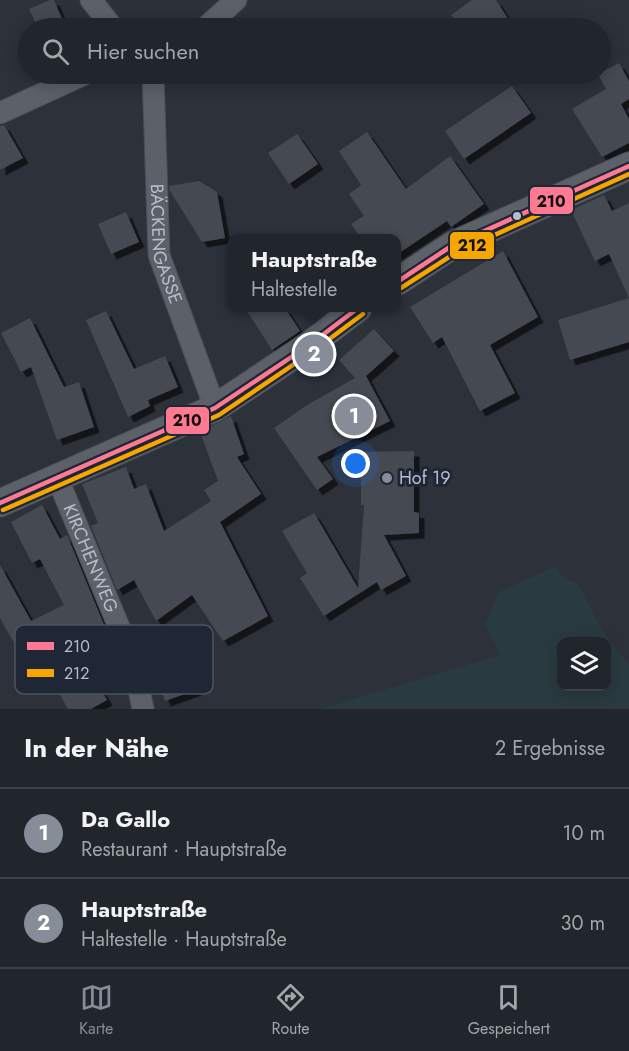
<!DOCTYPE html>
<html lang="de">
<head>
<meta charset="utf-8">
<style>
	body { margin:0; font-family:Jost,sans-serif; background:#2d3138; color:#f1f3f6 }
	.controls { position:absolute; right:18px; bottom:18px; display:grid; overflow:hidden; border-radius:12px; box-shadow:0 3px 15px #0003 }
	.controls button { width:54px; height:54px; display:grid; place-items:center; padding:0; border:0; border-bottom:2px solid #3e4248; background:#21252c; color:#f1f3f6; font:30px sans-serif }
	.you { position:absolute; left:356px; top:464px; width:21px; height:21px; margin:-15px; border:4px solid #fff; border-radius:50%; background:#1a73e8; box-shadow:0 0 0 9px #1a73e833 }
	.badge { display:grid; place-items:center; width:39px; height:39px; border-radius:50%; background:#868c98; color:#fff; font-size:20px; font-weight:700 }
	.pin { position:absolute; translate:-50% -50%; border:3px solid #fff; box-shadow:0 2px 6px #0006 }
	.popup { position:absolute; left:227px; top:234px; width:174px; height:78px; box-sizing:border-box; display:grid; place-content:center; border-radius:12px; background:#21252c; filter:drop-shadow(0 2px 4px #0005); font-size:20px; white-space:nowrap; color:#a2a5a9 }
	.popup b { font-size:22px; color:#f1f3f6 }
	.popup::after { content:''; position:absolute; left:50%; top:100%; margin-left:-12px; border:12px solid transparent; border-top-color:#21252c }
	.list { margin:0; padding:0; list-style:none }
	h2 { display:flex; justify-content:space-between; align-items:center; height:78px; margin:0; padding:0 24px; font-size:26px }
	h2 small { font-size:20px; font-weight:400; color:#a2a5a9 }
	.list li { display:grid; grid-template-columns:39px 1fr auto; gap:18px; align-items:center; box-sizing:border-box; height:90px; padding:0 24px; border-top:2px solid #3e4248 }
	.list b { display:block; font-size:22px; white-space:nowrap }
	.list p { margin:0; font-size:20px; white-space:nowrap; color:#a2a5a9 }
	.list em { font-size:20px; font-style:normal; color:#a2a5a9 }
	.icon { flex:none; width:33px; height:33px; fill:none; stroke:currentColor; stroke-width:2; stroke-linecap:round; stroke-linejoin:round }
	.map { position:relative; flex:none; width:629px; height:709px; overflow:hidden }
	.search { position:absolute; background:#21252c; box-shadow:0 3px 15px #0003; left:18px; right:18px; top:18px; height:66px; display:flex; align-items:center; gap:15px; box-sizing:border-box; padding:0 21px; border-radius:33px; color:#a2a5a9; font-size:22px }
	.sheet { height:258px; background:#21252c }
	nav { display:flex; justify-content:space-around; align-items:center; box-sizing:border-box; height:84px; border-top:2px solid #3e4248; background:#21252c; font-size:16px; color:#a2a5a9 }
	nav a { display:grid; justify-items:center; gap:3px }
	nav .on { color:#868c98 }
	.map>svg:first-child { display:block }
	.green { fill:#293b40; fill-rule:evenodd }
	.building { fill:#454951; filter:url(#shadow) }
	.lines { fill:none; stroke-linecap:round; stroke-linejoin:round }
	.minor-casing { stroke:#484c53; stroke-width:23 }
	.tertiary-casing { stroke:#484c53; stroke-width:29 }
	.minor { stroke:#5c6068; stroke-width:21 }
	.tertiary { stroke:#5c6068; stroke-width:27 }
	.bus-1-casing { stroke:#1f2635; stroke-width:9 }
	.bus-2-casing { stroke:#1f2635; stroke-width:9 }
	.bus-1 { stroke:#fe7a93; stroke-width:4.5 }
	.bus-2 { stroke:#f7a600; stroke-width:4.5 }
	.bus-dot { fill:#b7bdcb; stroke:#1f2635; stroke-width:2 }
	.poi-dot { fill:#868c98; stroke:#1f2635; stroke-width:2 }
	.labels { text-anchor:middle; stroke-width:6; stroke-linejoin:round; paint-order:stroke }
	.street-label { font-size:18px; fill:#b7bdcb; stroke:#1f2635 }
	.poi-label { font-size:18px; fill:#b7bdcb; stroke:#1f2635; text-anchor:start }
	.key { fill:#1f2635; stroke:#4d5362; stroke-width:1.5 }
	.key-label { font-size:16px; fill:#b7bdcb }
	.line-badge { stroke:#1f2635; stroke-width:2 }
	.pale-badge-label { font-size:16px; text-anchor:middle; font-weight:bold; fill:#111 }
</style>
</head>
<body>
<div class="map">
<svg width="629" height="709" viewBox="0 0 629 709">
	<defs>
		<filter id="shadow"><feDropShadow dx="5.5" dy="5.5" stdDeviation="0" flood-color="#0009"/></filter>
	</defs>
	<rect width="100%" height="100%" fill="#2c313a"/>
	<path class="green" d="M556 566 562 576 579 585 600 627 629 665V709H320L500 655 485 624 499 592ZM562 642H606V686H562Z"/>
	<path class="building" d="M50 0H54L66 28H38L29 9Z
		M472 0H496L514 28H461L451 15Z
		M619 63 629 81V99L621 104 629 119V143L602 157 572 109 606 89 598 74Z
		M512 86 531 113 464 159 445 131Z
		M4 125 23 158 0 170V126Z
		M367 132 406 189 450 156 484 204 451 227 447 221 396 255V238H361L351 224 364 216 349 194 361 185 339 151Z
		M297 134 318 164 289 184 268 153Z
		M199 181 217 192 225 238 202 242 170 191 169 186Z
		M604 195 612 211 629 203V298L609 254 595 261 571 210Z
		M126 212 139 242 111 254 98 224Z
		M503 251 538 317 490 345 515 393 480 411 442 337 433 343 410 307Z
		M629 298V342L570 360 558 320Z
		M245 308H285L300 331 272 350Z
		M106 311 134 369 165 356 178 387 148 400 150 406 128 417 86 320Z
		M30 318 64 387 79 382 94 427 57 440 31 367 21 372 1 333Z
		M374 329 394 351 366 376 390 421 317 457 333 479 317 490 274 428 307 405 355 378 339 360Z
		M231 416 244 454 237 457 261 494 220 522 268 616 223 641 192 595 156 621 134 580 117 590 91 526 98 523 82 484 126 467 134 489 146 484 164 531 211 501 204 490 218 481 200 432Z
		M414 451V512L419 513V533L384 535 406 576 381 590 377 582 324 616 300 578 307 573 282 531 314 513 358 588 364 505H361V452Z
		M42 505 60 539 67 535 107 632 74 643 89 669 61 689 94 678 107 700 91 709H68L41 661 28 668 0 618V565L31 621 64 605 40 559 32 563 11 522Z
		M182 648 196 690 165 701 150 659Z"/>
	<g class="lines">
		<defs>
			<g id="minor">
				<path d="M91 0 113 28"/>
				<path d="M205 28 236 0"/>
				<path id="s1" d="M153 74 159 255 215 408"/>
				<path d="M0 113 85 74"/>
				<path id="s2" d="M57 477 133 661 143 709"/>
			</g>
			<path id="tertiary" d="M397 282 453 245 629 166
				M0 503 215 408 308 346 358 308"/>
		</defs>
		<use href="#minor" class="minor-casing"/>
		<use href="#tertiary" class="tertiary-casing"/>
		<use href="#minor" class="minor"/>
		<use href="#tertiary" class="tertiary"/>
		<defs>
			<path id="bus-1" d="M397 282 453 245 629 166
				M0 503 215 408 308 346 358 308"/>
			<path id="bus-2" d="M401 288 457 252 629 174
				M3 510 219 415 312 352 363 314"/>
		</defs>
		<use href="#bus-1" class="bus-1-casing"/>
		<use href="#bus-2" class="bus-2-casing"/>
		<use href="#bus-1" class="bus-1"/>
		<use href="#bus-2" class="bus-2"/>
	</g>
	<circle class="bus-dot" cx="517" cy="216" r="5"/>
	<circle class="poi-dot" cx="387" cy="478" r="6"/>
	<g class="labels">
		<g class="street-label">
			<text dy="6" stroke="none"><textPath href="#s1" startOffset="171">BÄCKENGASSE</textPath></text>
			<text dy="6" stroke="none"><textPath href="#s2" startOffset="88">KIRCHENWEG</textPath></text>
		</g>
		<g class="poi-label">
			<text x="399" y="484">Hof 19</text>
		</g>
	</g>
	<rect x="15" y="625" width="198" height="69" rx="9" class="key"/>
	<rect x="27" y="642" width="27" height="8" fill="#fe7a93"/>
	<rect x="27" y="669" width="27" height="8" fill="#f7a600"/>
	<g class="key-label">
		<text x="64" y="652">210</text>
		<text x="64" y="679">212</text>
	</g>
	<g class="line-badge">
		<rect x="529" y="186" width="45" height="29" rx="6" fill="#fe7a93"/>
		<rect x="449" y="231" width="46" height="29" rx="6" fill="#f7a600"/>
		<rect x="165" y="406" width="45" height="29" rx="6" fill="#fe7a93"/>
	</g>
	<g class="pale-badge-label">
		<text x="551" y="207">210</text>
		<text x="472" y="251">212</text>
		<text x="187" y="426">210</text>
	</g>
</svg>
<div class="controls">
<button><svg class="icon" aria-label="layers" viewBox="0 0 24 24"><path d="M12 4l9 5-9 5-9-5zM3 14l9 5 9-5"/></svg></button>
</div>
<div class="you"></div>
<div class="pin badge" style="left:354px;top:416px">1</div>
<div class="pin badge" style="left:314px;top:354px">2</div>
<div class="popup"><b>Hauptstraße</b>Haltestelle</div>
<div class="search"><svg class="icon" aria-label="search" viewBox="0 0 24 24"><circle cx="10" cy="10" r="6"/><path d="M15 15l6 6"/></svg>Hier suchen</div>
</div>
<section class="sheet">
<h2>In der Nähe<small>2 Ergebnisse</small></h2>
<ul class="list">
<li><span class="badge">1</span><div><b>Da Gallo</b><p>Restaurant · Hauptstraße</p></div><em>10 m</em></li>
<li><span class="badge">2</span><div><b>Hauptstraße</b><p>Haltestelle · Hauptstraße</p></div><em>30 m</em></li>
</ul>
</section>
<nav>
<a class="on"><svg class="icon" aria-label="map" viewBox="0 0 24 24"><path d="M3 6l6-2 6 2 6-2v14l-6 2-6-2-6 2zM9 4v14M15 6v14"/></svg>Karte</a>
<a><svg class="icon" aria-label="directions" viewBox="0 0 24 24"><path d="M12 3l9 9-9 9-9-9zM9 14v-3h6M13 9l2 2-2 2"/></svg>Route</a>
<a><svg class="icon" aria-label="saved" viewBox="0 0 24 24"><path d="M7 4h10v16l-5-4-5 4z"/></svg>Gespeichert</a>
</nav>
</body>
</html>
